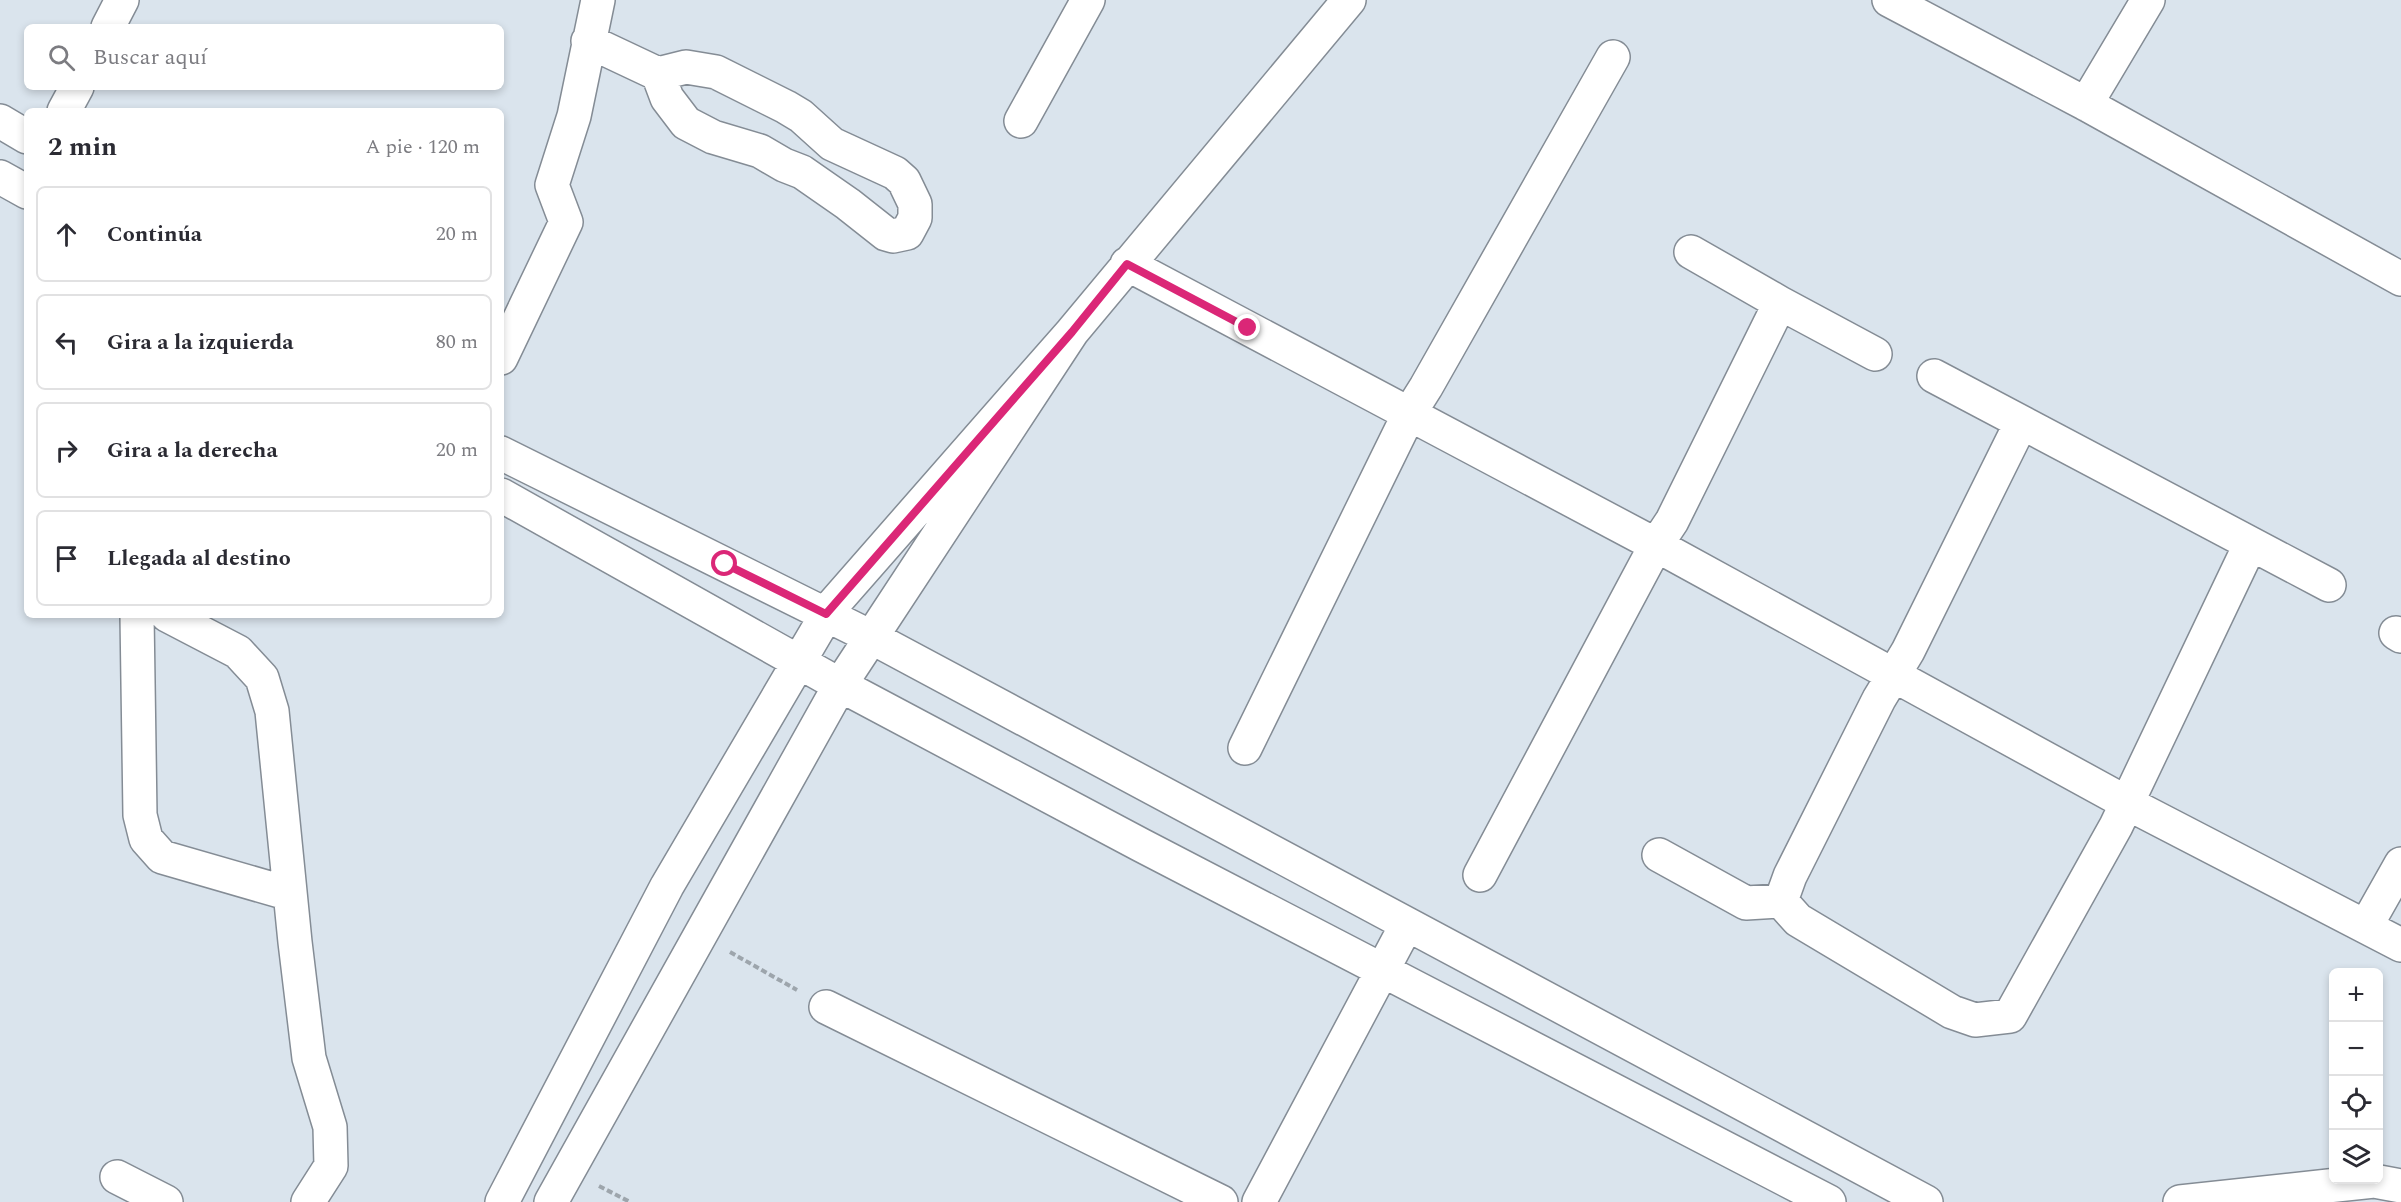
<!DOCTYPE html>
<html lang="es">
<head>
<meta charset="utf-8">
<style>
	body { margin:0; font-family:Spectral,serif; background:#f7f7f7; color:#2b2b33 }
	.controls { position:absolute; right:18px; bottom:18px; display:grid; overflow:hidden; border-radius:9px; box-shadow:0 3px 9px #0003 }
	.controls button { width:54px; height:54px; display:grid; place-items:center; padding:0; border:0; border-bottom:2px solid #e1e1e2; background:#fff; color:#2b2b33; font:30px sans-serif }
	.stop { position:absolute; width:18px; height:18px; margin:-14px; border:4px solid #db2777; border-radius:50%; background:#fff }
	.stop.end { background:#db2777; border-color:#fff; box-shadow:0 2px 6px #0008 }
	.list { margin:0; padding:0; list-style:none }
	h2 { display:flex; justify-content:space-between; align-items:center; height:78px; margin:0; padding:0 24px; font-size:26px }
	h2 small { font-size:20px; font-weight:400; color:#7c7c81 }
	.list li { display:grid; grid-template-columns:39px 1fr auto; gap:18px; align-items:center; box-sizing:border-box; height:96px; margin:0 12px 12px; padding:0 12px; border:2px solid #e1e1e2; border-radius:9px }
	.list b { display:block; font-size:22px; white-space:nowrap }
	.list em { font-size:20px; font-style:normal; color:#7c7c81 }
	.icon { flex:none; width:33px; height:33px; fill:none; stroke:currentColor; stroke-width:2; stroke-linecap:round; stroke-linejoin:round }
	.map { position:relative; flex:none; width:2401px; height:1202px; overflow:hidden }
	.search { position:absolute; background:#fff; box-shadow:0 3px 9px #0003; left:24px; top:24px; width:480px; height:66px; display:flex; align-items:center; gap:15px; box-sizing:border-box; padding:0 21px; border-radius:9px; color:#7c7c81; font-size:22px }
	.panel { position:absolute; background:#fff; box-shadow:0 3px 9px #0003; left:24px; top:108px; width:480px; height:510px; border-radius:9px }
	.map>svg:first-child { display:block }
	.lines { fill:none; stroke-linecap:round; stroke-linejoin:round }
	.street-casing { stroke:#848c95; stroke-width:36 }
	.path { stroke:#9da5ac; stroke-width:4; stroke-dasharray:6 3; stroke-linecap:butt }
	.street { stroke:#fff; stroke-width:33 }
	.route { stroke:#db2777; stroke-width:8 }
</style>
</head>
<body>
<div class="map">
<svg width="2401" height="1202" viewBox="0 0 2401 1202">
	<rect width="100%" height="100%" fill="#dae4ed"/>
	<g class="lines">
		<defs>
			<path id="street" d="M1889 0 2086 104 2401 279
				M108 27 122 0
				M588 41 658 74 686 67 716 72 786 107 801 116 832 144 895 173 904 181 915 204V218L907 233 893 236 886 234 848 204 802 172 784 165 760 151 713 137 686 123 667 98 658 74
				M2086 104 2148 0
				M64 111 77 87
				M0 121 27 137
				M1021 121 1088 0
				M0 177 27 192
				M1691 252 1780 303
				M1127 264 1656 545 2127 803 2401 945
				M1072 332 1349 0
				M501 358 566 222 552 185 574 116 598 0
				M1934 376 2329 585
				M2021 423 1908 651 1879 699 1790 876 1781 901 1798 920 1952 1012 1975 1020 2010 1016 2116 826 2250 545
				M501 453 871 637 1926 1202
				M501 495 840 685 1141 845 1829 1202
				M137 615 140 815 146 839 162 857 290 894
				M167 615 238 652 262 678 272 711 295 942 309 1058 330 1127 331 1166 308 1202
				M2396 633 2401 636
				M1245 748 1409 414 1426 387 1613 57
				M1659 855 1746 903 1781 901
				M1480 875 1656 545 1672 521 1780 303 1875 354
				M2366 926 2401 864
				M826 1007 1221 1202
				M117 1177 166 1202
				M502 1202 667 886 831 607 1072 332 840 685 551 1202
				M1259 1202 1407 924
				M2180 1202 2374 1181 2401 1186"/>
		</defs>
		<use href="#street" class="street-casing"/>
		<path class="path" d="M730 952 797 990
			M599 1186 630 1202"/>
		<use href="#street" class="street"/>
	</g>
	<g class="lines">
		<path class="route" d="M725 564 826 614 1072 332 1127 264 1248 328"/>
	</g>
</svg>
<div class="controls">
<button>+</button>
<button>−</button>
<button><svg class="icon" aria-label="locate" viewBox="0 0 24 24"><circle cx="12" cy="12" r="6"/><path d="M12 2v4M12 18v4M2 12h4M18 12h4"/></svg></button>
<button><svg class="icon" aria-label="layers" viewBox="0 0 24 24"><path d="M12 4l9 5-9 5-9-5zM3 14l9 5 9-5"/></svg></button>
</div>
<div class="stop" style="left:725px;top:564px"></div>
<div class="stop end" style="left:1248px;top:328px"></div>
<div class="search"><svg class="icon" aria-label="search" viewBox="0 0 24 24"><circle cx="10" cy="10" r="6"/><path d="M15 15l6 6"/></svg>Buscar aquí</div>
<section class="panel">
<h2>2 min<small>A pie · 120 m</small></h2>
<ul class="list">
<li><svg class="icon" aria-label="ahead" viewBox="0 0 24 24"><path d="M12 20V5M6 11l6-6 6 6"/></svg><div><b>Continúa</b></div><em>20 m</em></li>
<li><svg class="icon" aria-label="left" viewBox="0 0 24 24"><path d="M17 20v-9H6M10 6l-5 5 5 5"/></svg><div><b>Gira a la izquierda</b></div><em>80 m</em></li>
<li><svg class="icon" aria-label="right" viewBox="0 0 24 24"><path d="M7 20v-9h11M14 6l5 5-5 5"/></svg><div><b>Gira a la derecha</b></div><em>20 m</em></li>
<li><svg class="icon" aria-label="arrive" viewBox="0 0 24 24"><path d="M6 21V4h12l-3 4 3 4H6"/></svg><div><b>Llegada al destino</b></div></li>
</ul>
</section>
</div>
</body>
</html>
